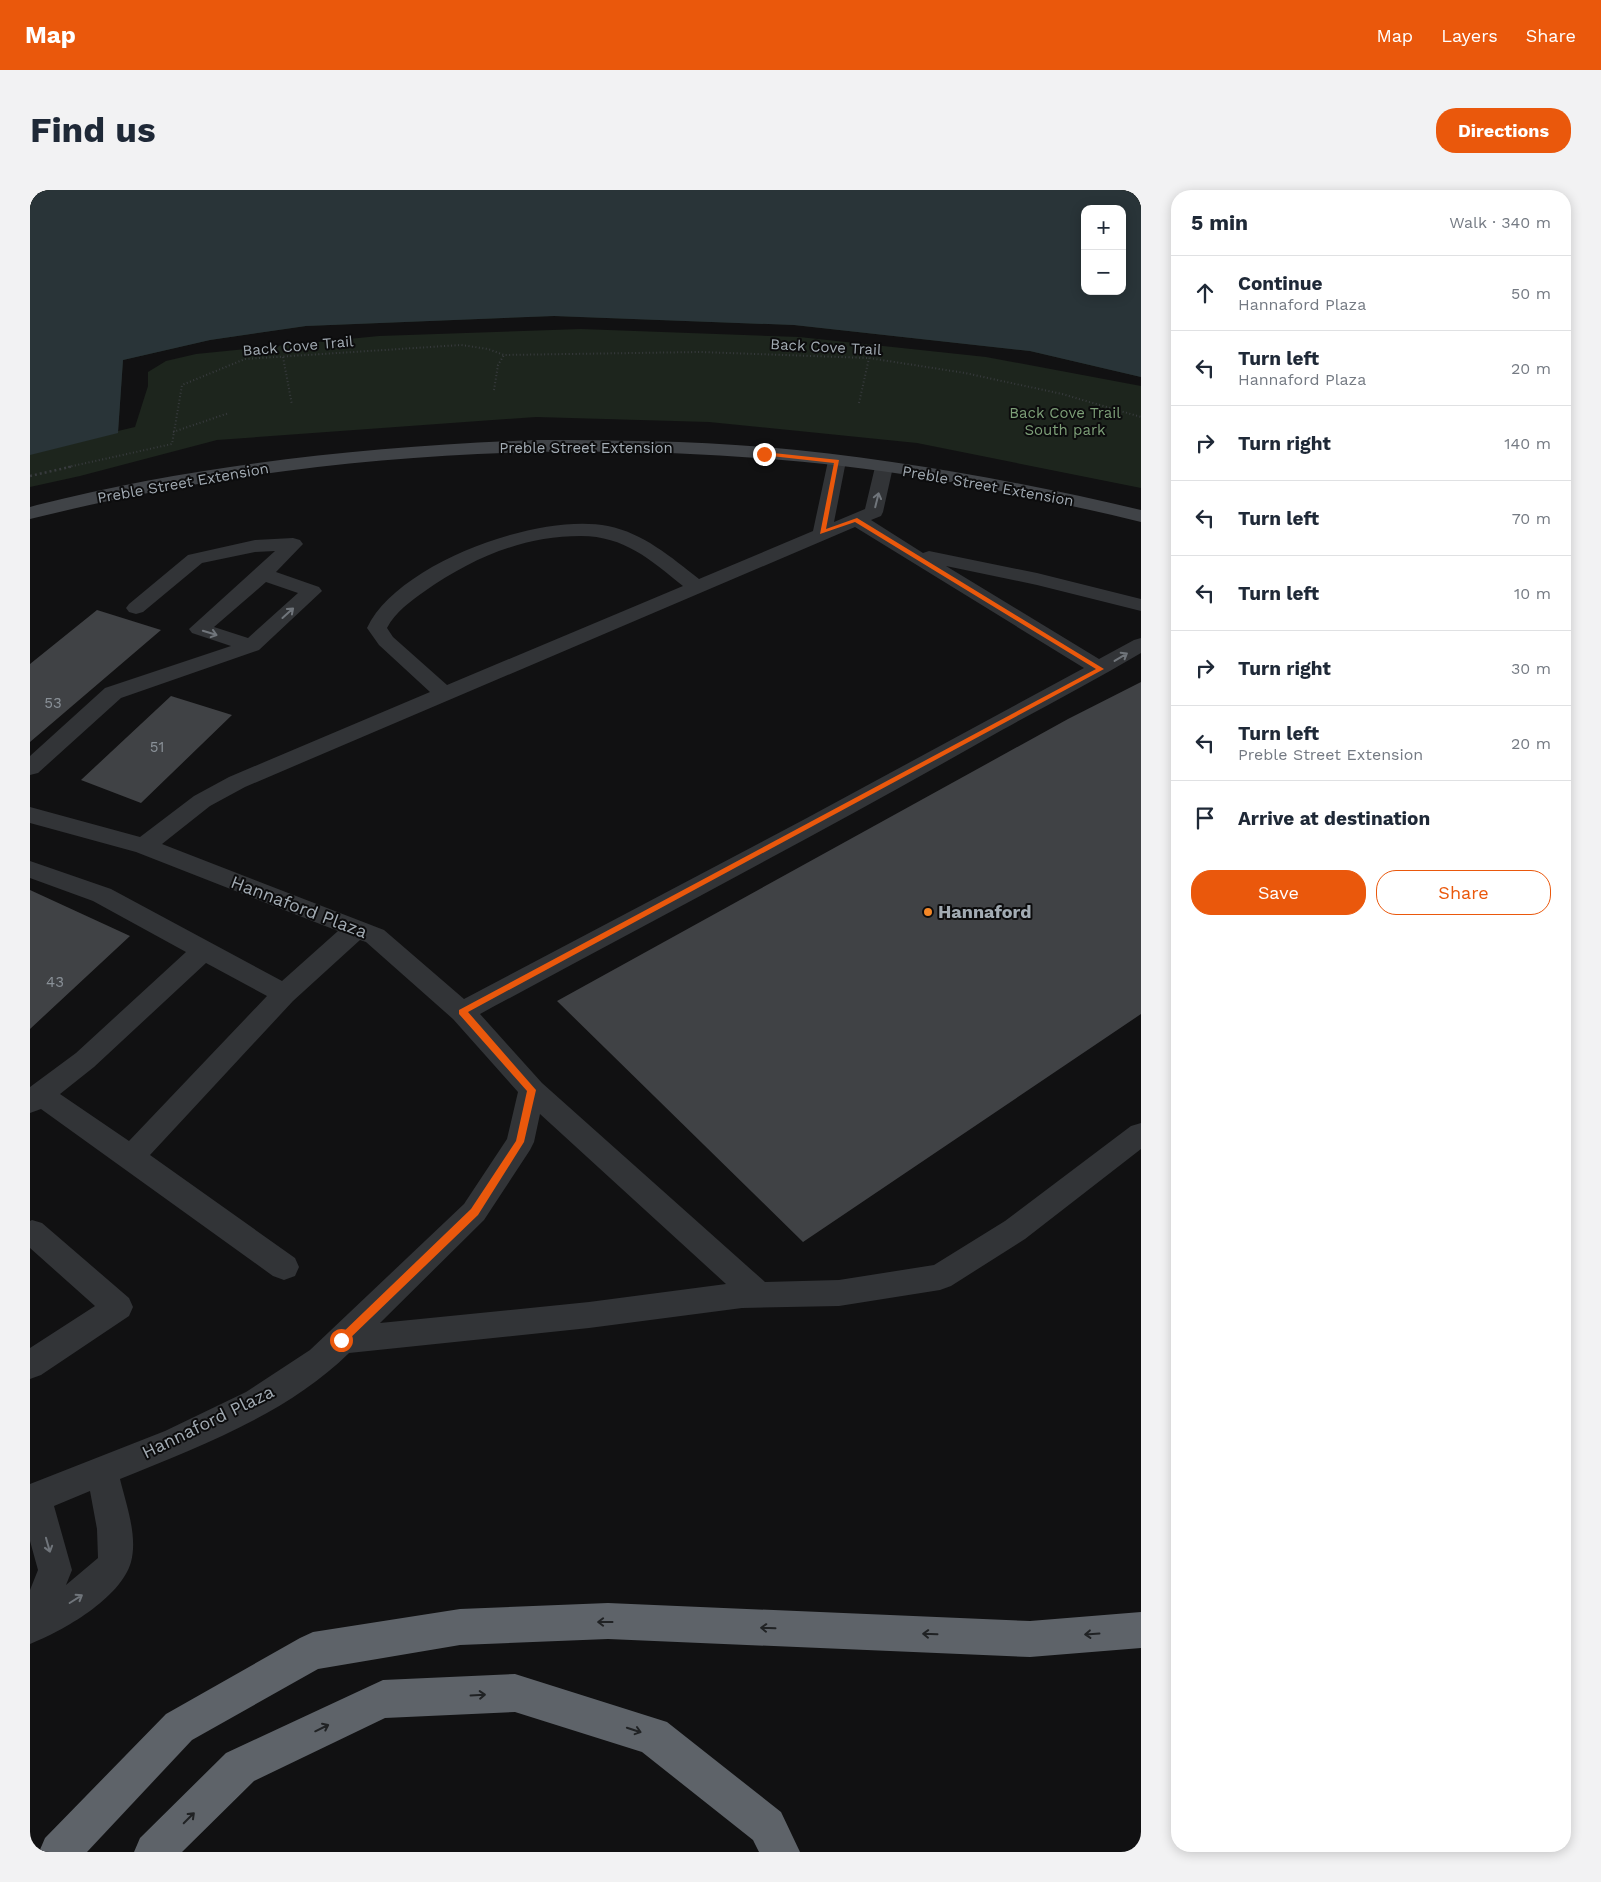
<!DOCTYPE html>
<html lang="en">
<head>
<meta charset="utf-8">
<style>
	body { margin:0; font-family:"Work Sans",sans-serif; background:#f2f2f3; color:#1f2937 }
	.controls { position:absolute; right:15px; top:15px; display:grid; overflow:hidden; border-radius:10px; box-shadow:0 2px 12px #0003 }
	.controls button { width:45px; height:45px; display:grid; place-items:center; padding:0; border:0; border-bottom:1px solid #e0e1e3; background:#fff; color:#1f2937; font:25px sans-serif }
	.stop { position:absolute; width:15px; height:15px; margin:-11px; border:4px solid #ea580c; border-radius:50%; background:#fff }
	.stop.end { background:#ea580c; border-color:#fff; box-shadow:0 1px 5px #0008 }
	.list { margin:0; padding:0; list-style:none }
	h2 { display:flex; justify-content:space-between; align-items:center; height:65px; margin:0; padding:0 20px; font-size:21px }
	h2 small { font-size:16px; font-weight:400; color:#747a83 }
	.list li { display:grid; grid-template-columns:32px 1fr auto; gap:15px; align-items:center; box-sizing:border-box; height:75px; padding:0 20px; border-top:1px solid #e0e1e3 }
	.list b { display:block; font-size:19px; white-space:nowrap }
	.list p { margin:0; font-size:16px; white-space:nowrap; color:#747a83 }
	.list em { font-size:16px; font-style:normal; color:#747a83 }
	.actions { display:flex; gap:10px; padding:15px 20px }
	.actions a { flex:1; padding:11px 0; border:1px solid #ea580c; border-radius:20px; text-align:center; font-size:18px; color:#ea580c }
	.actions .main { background:#ea580c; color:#fff }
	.icon { flex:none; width:28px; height:28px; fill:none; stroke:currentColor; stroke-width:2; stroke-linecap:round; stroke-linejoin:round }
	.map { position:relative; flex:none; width:1111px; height:1662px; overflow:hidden; border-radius:20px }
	header { display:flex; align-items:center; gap:30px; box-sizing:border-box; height:70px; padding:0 25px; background:#ea580c; color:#fff }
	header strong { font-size:24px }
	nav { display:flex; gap:28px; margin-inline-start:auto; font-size:18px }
	.intro { display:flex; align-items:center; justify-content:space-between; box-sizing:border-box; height:120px; padding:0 30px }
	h1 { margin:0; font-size:35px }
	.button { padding:12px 22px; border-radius:20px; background:#ea580c; color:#fff; font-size:18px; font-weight:700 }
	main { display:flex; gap:30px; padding:0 30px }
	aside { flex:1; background:#fff; border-radius:20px; box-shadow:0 2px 12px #0003 }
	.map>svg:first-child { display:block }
	.green { fill:#1d251d; fill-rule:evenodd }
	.water { fill:#293438; fill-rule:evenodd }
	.building { fill:#404245 }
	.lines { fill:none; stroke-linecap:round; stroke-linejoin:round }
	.path-far1 { stroke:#383b3e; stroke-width:2; stroke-dasharray:1 2.5; stroke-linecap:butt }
	.path { stroke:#383b3e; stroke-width:2.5; stroke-dasharray:2 3; stroke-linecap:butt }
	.lane { fill:#323437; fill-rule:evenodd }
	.secondary { fill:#404347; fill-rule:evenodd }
	.highway { fill:#5e6369; fill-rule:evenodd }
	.oneway { stroke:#70757b }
	.oneway2 { stroke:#202224 }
	.route { fill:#ea580c }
	.poi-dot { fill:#f48727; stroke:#0c0c0d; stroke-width:2 }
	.labels { text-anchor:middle; stroke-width:4; stroke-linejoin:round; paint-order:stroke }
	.far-street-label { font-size:15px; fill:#a2abb3; stroke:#0c0c0d }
	.far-park-label { font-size:15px; fill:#7d9f78; stroke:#0c0c0d }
	.number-label { font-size:15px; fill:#8a9198 }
	.street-label { font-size:18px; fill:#a2abb3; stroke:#0c0c0d }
	.poi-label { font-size:18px; font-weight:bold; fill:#a2abb3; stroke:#0c0c0d; text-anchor:start }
</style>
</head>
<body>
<header>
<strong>Map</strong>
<nav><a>Map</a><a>Layers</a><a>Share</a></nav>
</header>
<div class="intro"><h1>Find us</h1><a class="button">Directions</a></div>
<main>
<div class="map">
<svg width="1111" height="1662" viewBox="0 0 1111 1662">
	<rect width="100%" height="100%" fill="#111112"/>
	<path class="green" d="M0 0H1111V187L1000 161 764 135 524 126 276 136 180 150 93 170 88 241 105 237 118 196V182L136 171 166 164 349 146 551 139 769 147 956 167 1111 196V298L887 253 679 232 506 227 187 250 50 286 0 297ZM1055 19H1092V101H1055Z"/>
	<path class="water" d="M0 0H1111V187L1000 161 764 135 524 126 276 136 180 150 93 170 88 243 0 265ZM1055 19H1092V101H1055Z"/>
	<path class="building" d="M67 420 131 440 0 552V474Z
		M1111 492V824L773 1052 527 811 1038 529Z
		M141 506 202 525 111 613 51 590Z
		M0 700 100 746 0 839Z"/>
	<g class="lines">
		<path class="path-far1" d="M253 167 262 215
			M464 200 468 175 474 165
			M829 213 839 168
			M143 242 199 223
			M38 277 142 254 152 195 215 169 431 155 458 159 474 165 670 162 839 168 935 183 1032 204 1111 227"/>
		<path class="path" d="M0 286 44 276"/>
		<path class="lane" d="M807 266 813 267 816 271 804 332 835 319 845 277 848 273 854 272 860 273 863 277 853 322 851 326 841 330 893 363 899 361 1007 383 1111 409V421L1007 395 916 376 1069 469 1104 450 1111 448V463C1066 490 1019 514 972 540 800 638 624 730 450 824L512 893 735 1092 809 1090 904 1075 975 1031 1101 936 1111 933V959L995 1049 921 1096 910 1100 809 1116 712 1118 559 1138 319 1163C257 1224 169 1257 90 1289 96 1314 108 1346 101 1372 91 1408 33 1441 0 1454V1400L8 1380 0 1351V1294L135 1241 216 1202 280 1160 434 1014 477 949 488 902 423 829 336 752 330 750 263 811 120 965 265 1068 269 1077 265 1086 254 1090 243 1086 11 919 0 923V897L46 863 156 762 63 711 0 688V671L81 699 252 791 308 741 106 662 0 633V617L110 647 164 606 199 587 400 502 349 455 337 438C367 373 510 322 578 336 613 343 641 367 669 389L783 341 798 271 801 267ZM825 337 1054 478 775 629 434 809 354 740 132 654 180 616 215 597ZM551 346C594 346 621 370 653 396L417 495 363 447 357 438C365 422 381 411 395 401 442 368 493 346 551 346ZM176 773 237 806 99 951 30 904 64 877ZM510 924 696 1094 559 1112 350 1133 454 1030 500 960 504 952ZM60 1301 67 1339 68 1368 36 1395 42 1380 24 1316Z
			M263 348 270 350 273 354 246 382 289 397 292 401 229 460 91 508 8 583 0 585V566L75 498 201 456 162 443 159 439 245 361 225 362 172 373 113 422 106 424 99 422 96 418 99 414 158 365 225 350ZM236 392 268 403 218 448 184 437Z
			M2 1030 12 1033 99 1108 103 1117 99 1126 11 1185 0 1189V1158L65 1116 0 1058V1031Z"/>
		<path class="secondary" d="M508 250C584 250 659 251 735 257 862 268 987 291 1111 320V332C1012 308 913 288 812 276 544 245 261 264 0 329V317L7 315C170 274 341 256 508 250Z"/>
		<path class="highway" d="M578 1413 1000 1431 1111 1422V1458L1000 1467 578 1449 430 1455 288 1479 162 1550 57 1662H9L15 1648 136 1524 270 1448 283 1442 430 1419Z
			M485 1484 637 1532 751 1622 770 1662H729L723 1650 612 1562 485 1522 355 1528 224 1591 152 1662H104L110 1648 196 1563 340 1496 353 1490Z"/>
	</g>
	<defs><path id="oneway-shaft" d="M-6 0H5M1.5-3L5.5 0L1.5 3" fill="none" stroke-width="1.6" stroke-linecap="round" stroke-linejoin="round" transform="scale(1.25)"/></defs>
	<g class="oneway">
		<use href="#oneway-shaft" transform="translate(847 310) rotate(-76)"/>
		<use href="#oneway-shaft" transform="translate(258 423) rotate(-42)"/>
		<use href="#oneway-shaft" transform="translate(180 443) rotate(17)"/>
		<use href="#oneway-shaft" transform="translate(1091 467) rotate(-31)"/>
		<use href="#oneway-shaft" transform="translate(18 1355) rotate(74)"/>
		<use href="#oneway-shaft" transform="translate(46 1409) rotate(-32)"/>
	</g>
	<g class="oneway2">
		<use href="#oneway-shaft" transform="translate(575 1432) rotate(180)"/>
		<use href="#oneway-shaft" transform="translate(738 1438) rotate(-178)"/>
		<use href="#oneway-shaft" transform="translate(900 1444) rotate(-178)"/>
		<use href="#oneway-shaft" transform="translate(1062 1444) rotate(176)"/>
		<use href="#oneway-shaft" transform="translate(448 1505) rotate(-3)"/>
		<use href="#oneway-shaft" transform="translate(292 1538) rotate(-26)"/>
		<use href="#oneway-shaft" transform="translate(604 1540) rotate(18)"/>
		<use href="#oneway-shaft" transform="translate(159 1628) rotate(-45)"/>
	</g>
	<path class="route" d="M734 262 809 270 796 339 827 328 1074 479 438 822 506 900 494 952 448 1025 315 1153H308V1147L441 1019 486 951 497 901 429 824V820L1066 479 825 332 790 344 804 273 732 265Z"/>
	<circle class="poi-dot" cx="898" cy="722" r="5"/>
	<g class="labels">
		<g class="far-street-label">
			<text transform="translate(268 156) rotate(-5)" y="5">Back Cove Trail</text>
			<text transform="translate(796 157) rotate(3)" y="5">Back Cove Trail</text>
			<text x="556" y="263">Preble Street Extension</text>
			<text transform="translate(153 293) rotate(-10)" y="5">Preble Street Extension</text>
			<text transform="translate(958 296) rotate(10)" y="5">Preble Street Extension</text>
		</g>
		<g class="far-park-label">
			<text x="1035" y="228">Back Cove Trail<tspan x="1035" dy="17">South park</tspan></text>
		</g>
		<g class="number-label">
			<text x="23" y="518">53</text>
			<text x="127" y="562">51</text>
			<text x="25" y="797">43</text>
		</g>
		<g class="street-label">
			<text transform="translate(269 717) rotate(21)" y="6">Hannaford Plaza</text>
			<text transform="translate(178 1232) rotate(-26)" y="6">Hannaford Plaza</text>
		</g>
		<g class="poi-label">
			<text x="908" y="728">Hannaford</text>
		</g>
	</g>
</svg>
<div class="controls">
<button>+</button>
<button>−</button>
</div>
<div class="stop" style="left:311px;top:1150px"></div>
<div class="stop end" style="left:734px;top:264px"></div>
</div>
<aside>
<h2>5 min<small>Walk · 340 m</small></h2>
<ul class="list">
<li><svg class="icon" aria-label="ahead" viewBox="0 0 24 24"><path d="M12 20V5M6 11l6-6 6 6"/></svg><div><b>Continue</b><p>Hannaford Plaza</p></div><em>50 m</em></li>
<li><svg class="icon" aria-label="left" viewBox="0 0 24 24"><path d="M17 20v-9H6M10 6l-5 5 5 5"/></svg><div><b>Turn left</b><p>Hannaford Plaza</p></div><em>20 m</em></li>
<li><svg class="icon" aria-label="right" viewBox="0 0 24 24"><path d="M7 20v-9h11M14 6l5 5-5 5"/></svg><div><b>Turn right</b></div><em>140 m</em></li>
<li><svg class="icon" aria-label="left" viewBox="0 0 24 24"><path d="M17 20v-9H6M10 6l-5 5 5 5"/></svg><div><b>Turn left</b></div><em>70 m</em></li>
<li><svg class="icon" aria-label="left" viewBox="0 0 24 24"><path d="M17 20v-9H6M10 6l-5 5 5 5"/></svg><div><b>Turn left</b></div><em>10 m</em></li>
<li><svg class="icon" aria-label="right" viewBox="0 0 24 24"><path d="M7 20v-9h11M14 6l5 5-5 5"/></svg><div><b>Turn right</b></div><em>30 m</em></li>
<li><svg class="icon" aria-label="left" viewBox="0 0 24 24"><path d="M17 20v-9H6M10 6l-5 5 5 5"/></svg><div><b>Turn left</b><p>Preble Street Extension</p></div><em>20 m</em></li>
<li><svg class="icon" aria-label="arrive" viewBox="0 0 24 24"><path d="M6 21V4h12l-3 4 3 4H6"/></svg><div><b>Arrive at destination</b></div></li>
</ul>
<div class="actions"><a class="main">Save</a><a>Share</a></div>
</aside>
</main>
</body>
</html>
